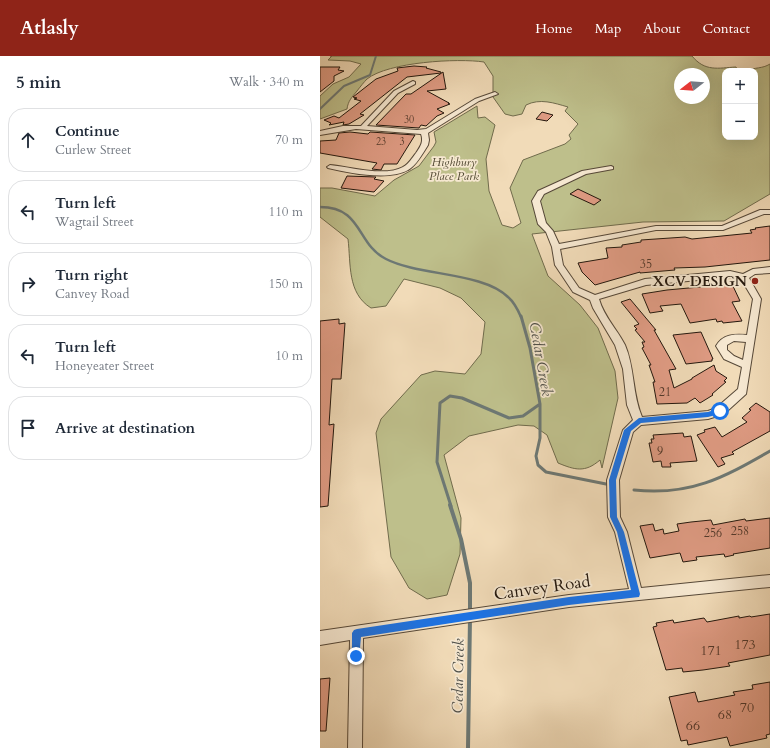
<!DOCTYPE html>
<html lang="en">
<head>
<meta charset="utf-8">
<style>
	body { margin:0; font-family:Cardo,serif; background:#f6f6f7; color:#1f2937 }
	.controls { position:absolute; right:12px; top:12px; display:grid; overflow:hidden; border-radius:8px; box-shadow:0 4px 16px #0002 }
	.controls button { width:36px; height:36px; display:grid; place-items:center; padding:0; border:0; border-bottom:1px solid #e0e1e3; background:#fff; color:#1f2937; font:20px sans-serif }
	.compass { position:absolute; left:354px; top:12px; width:36px; height:36px; border-radius:50%; background:#fff; box-shadow:0 4px 16px #0002; rotate:253deg }
	.stop { position:absolute; width:12px; height:12px; margin:-9px; border:3px solid #1a73e8; border-radius:50%; background:#fff }
	.stop.end { background:#1a73e8; border-color:#fff; box-shadow:0 1px 4px #0008 }
	.list { margin:0; padding:0; list-style:none }
	h2 { display:flex; justify-content:space-between; align-items:center; height:52px; margin:0; padding:0 16px; font-size:17px }
	h2 small { font-size:13px; font-weight:400; color:#747a83 }
	.list li { display:grid; grid-template-columns:26px 1fr auto; gap:12px; align-items:center; box-sizing:border-box; height:64px; margin:0 8px 8px; padding:0 8px; border:1px solid #e0e1e3; border-radius:16px }
	.list b { display:block; font-size:15px; white-space:nowrap }
	.list p { margin:0; font-size:13px; white-space:nowrap; color:#747a83 }
	.list em { font-size:13px; font-style:normal; color:#747a83 }
	.icon { flex:none; width:22px; height:22px; fill:none; stroke:currentColor; stroke-width:2; stroke-linecap:round; stroke-linejoin:round }
	.map { position:relative; flex:none; width:450px; height:692px; overflow:hidden }
	header { display:flex; align-items:center; gap:24px; box-sizing:border-box; height:56px; padding:0 20px; background:#8f2418; color:#fff }
	header strong { font-size:19px }
	nav { display:flex; gap:22px; margin-inline-start:auto; font-size:14px }
	main { display:flex }
	aside { flex:1; background:#fff }
	.map>svg:first-child { display:block }
	.green { fill:#bebf8b; stroke:#706b4c; fill-rule:evenodd }
	.lines { fill:none; stroke-linecap:round; stroke-linejoin:round }
	.stream-far3 { stroke:#6d7874; stroke-width:2 }
	.stream-far2 { stroke:#6d7874; stroke-width:2.5 }
	.stream-far1 { stroke:#6d7874; stroke-width:3 }
	.stream { stroke:#6d7874; stroke-width:4 }
	.building { fill:#df9b83; stroke:#23170d }
	.street-casing { stroke:#564838; stroke-width:2 }
	.street { fill:#f6e8d1; fill-rule:evenodd }
	.route { fill:#1a73e8 }
	.poi-dot { fill:#8f2418; stroke:#f6e8d1; stroke-width:1.5 }
	.labels { text-anchor:middle; stroke-width:3.5; stroke-linejoin:round; paint-order:stroke }
	.far-number-label { font-size:10px; fill:#52382a }
	.far-park-label { font-size:12px; font-style:italic; fill:#524933; stroke:#f6e8d1 }
	.number-label { font-size:12px; fill:#52382a }
	.poi-label { font-size:14px; font-weight:bold; fill:#23170d; stroke:#f6e8d1; text-anchor:end }
	.near-number-label { font-size:14px; fill:#52382a }
	.water-label { font-size:15px; font-style:italic; fill:#4e4f49; stroke:#f6e8d1 }
	.near-street-label { font-size:17px; fill:#23170d; stroke:#f6e8d1 }
</style>
</head>
<body>
<header>
<strong>Atlasly</strong>
<nav><a>Home</a><a>Map</a><a>About</a><a>Contact</a></nav>
</header>
<main>
<aside>
<h2>5 min<small>Walk · 340 m</small></h2>
<ul class="list">
<li><svg class="icon" aria-label="ahead" viewBox="0 0 24 24"><path d="M12 20V5M6 11l6-6 6 6"/></svg><div><b>Continue</b><p>Curlew Street</p></div><em>70 m</em></li>
<li><svg class="icon" aria-label="left" viewBox="0 0 24 24"><path d="M17 20v-9H6M10 6l-5 5 5 5"/></svg><div><b>Turn left</b><p>Wagtail Street</p></div><em>110 m</em></li>
<li><svg class="icon" aria-label="right" viewBox="0 0 24 24"><path d="M7 20v-9h11M14 6l5 5-5 5"/></svg><div><b>Turn right</b><p>Canvey Road</p></div><em>150 m</em></li>
<li><svg class="icon" aria-label="left" viewBox="0 0 24 24"><path d="M17 20v-9H6M10 6l-5 5 5 5"/></svg><div><b>Turn left</b><p>Honeyeater Street</p></div><em>10 m</em></li>
<li><svg class="icon" aria-label="arrive" viewBox="0 0 24 24"><path d="M6 21V4h12l-3 4 3 4H6"/></svg><div><b>Arrive at destination</b></div></li>
</ul>
</aside>
<div class="map">
<svg width="450" height="692" viewBox="0 0 450 692">
	<rect width="100%" height="100%" fill="#f1dbb8"/>
	<filter id="stains"><feTurbulence type="fractalNoise" baseFrequency=".005" numOctaves="4"/><feColorMatrix values="0 0 0 0 .2 0 0 0 0 .09 0 0 0 0 .02 0 0 0 .5 -.17"/></filter>
	<radialGradient id="worn" r=".72"><stop offset=".6" stop-color="#630" stop-opacity="0"/><stop offset="1" stop-color="#630" stop-opacity=".3"/></radialGradient>
	<path class="green" d="M10 0H372C385 16 398 12 416 11L417 13 416 15H405V81H435V15H426C435 11 442 13 450 8V138L404 165 323 166 212 178 228 220 260 249 278 272 295 315 298 342 282 412 280 404C265 417 255 414 238 407L227 379 214 370 198 369 149 380 124 399 141 462 140 498 127 539 107 543 89 532 71 501 56 377 61 363 101 319 115 315 145 318 161 298 165 266 141 242 120 232 84 223 66 250 51 252C27 237 31 208 28 183L0 161V132H12L55 140 74 124 99 110 114 90 116 86 114 76 157 50 158 62 165 61 175 69 166 103 169 135 182 169 193 172 201 167 190 132 203 104 245 88 251 83 249 79 258 68 245 55 248 51C234 47 220 42 206 49L202 58 193 60 185 58 173 41V20L164 6C138 2 68 6 47 23 44 26 40 31 37 35 32 41 28 45 27 53L0 63V40L13 28 29 21 41 8 30 5 8 4 12 0ZM360 18H384V42H360Z"/>
	<g class="lines">
		<path class="stream-far3" d="M0 53 24 30 50 19 56 0"/>
		<path class="stream-far2" d="M0 151C43 151 36 188 66 203 99 220 163 216 188 241 194 246 198 254 201 261"/>
		<path class="stream-far1" d="M220 348V382L216 400 218 409 226 416 286 428
			M314 434C370 440 403 422 450 395
			M131 450 117 406 120 347 130 340 142 342 189 362 203 360 220 348 210 292 201 260"/>
		<path class="stream" d="M130 449 141 483 150 527V556
			M148 692 150 562"/>
	</g>
	<path class="building" d="M94 10 107 11 106 12 121 16V17L87 21 40 58 44 59 29 68 23 69 24 66 9 69 11 67 4 64 14 60 19 62 41 45 34 43 37 42 33 41 56 23 78 15 77 12Z
		M0 11H20L18 14 24 15 14 20V25L0 36Z
		M123 16 126 33 107 35 129 47H128L130 48 117 53 124 57 117 60 106 70 101 69 99 72 56 69 86 38H91Z
		M222 56 233 59 227 65 216 63Z
		M30 76 48 78 50 76 95 79 77 108H64L61 114 52 113 57 107 0 97V85L16 84 19 77Z
		M27 120 56 121 54 123 64 125 54 136 21 132Z
		M258 133 281 144 274 149 250 138Z
		M450 170V204L385 211 354 212 355 214 320 217V216L275 229 262 216 258 207 288 202 286 192 302 191V189L321 186V184L365 181 372 183 432 177 430 174 436 173 435 172Z
		M412 228 420 245 412 246 422 265 403 267 402 265 397 266 396 263 370 267 361 248 340 250 343 255 330 257 322 238 347 234Z
		M310 243 336 274H334L356 313 349 314 354 332 372 323V322L394 309 396 315 407 322 404 325 406 326 392 338 393 339 380 347 375 342 367 347 337 348 333 326H335L329 309H331L322 292 324 291 322 286H325L315 274 317 273 314 270 319 268 301 246Z
		M19 263V268L25 267 21 323H12L9 369 14 368 8 450 0 451V265Z
		M381 276 393 303H392V305L366 308 353 279Z
		M436 347 450 356V375L412 396 414 398 401 402 405 408 398 411 377 379 385 376 384 374 395 371 402 381 427 366 422 362 431 354 429 353Z
		M363 377 364 381 371 380 377 405 350 407 351 411H342L341 405 333 406 329 387H332L331 383H334L333 379Z
		M450 462V492L413 498 414 499 405 501 404 498 376 501 377 504 363 506 360 497 330 502 320 470 333 468 335 475 343 473 344 478 359 475 357 468 371 466 391 464 393 469 425 463 426 465Z
		M450 558V599L408 607 410 610 383 614 363 616 362 612 346 614 333 571 337 570 336 567 353 564 354 567 384 562 387 566 419 560V562L430 560 431 561Z
		M10 622 6 675H0V623Z
		M450 626V678L446 679 447 682 410 690 407 681 368 689 367 684 361 685 349 641 375 636 378 646 415 639 413 636 433 633 432 629Z"/>
	<g class="lines">
		<defs>
			<path id="street" d="M93 25 95 26V28L78 37 47 70 97 74 106 73 155 43 175 36 178 38 159 45 108 77 109 84 108 89C103 97 96 110 88 114 69 125 29 117 8 112L7 111 10 109C30 111 65 121 83 111 89 108 92 102 96 97 100 91 104 86 101 78L36 73 0 79V75L23 70H41L74 35Z
				M291 110 293 111V113L266 118 224 138 220 145 226 167 233 175 239 188 336 170H402L440 154H450V158H444L403 174H336L240 193 243 209 259 232 275 239 325 223 410 215 423 218 433 213 450 211V217L435 218 429 222 441 243 426 338 404 358 388 363 321 369 313 376 299 424 300 461 307 476 321 532 450 519V531L249 551 43 582 42 692H28L30 584 0 589V575L249 539 309 533 295 476 288 461 287 424 303 374 313 364 307 349 303 313 295 289 273 252 270 244 253 236 235 209 232 191 226 176 218 168 212 145 218 135 262 115ZM410 221 421 223 433 243 427 279C414 278 403 278 396 290L404 303 422 311 418 333 396 352 388 355 322 361C312 338 315 312 305 289 297 273 284 261 279 243L326 229ZM414 285 426 286 423 304 414 300 407 294V289Z"/>
		</defs>
		<use href="#street" class="street-casing"/>
		<use href="#street" class="street"/>
	</g>
	<path class="route" d="M400 352 404 355 403 357 388 361 321 367 311 375 296 424 297 461 304 476 320 538 319 541 249 549 41 581 39 603 36 604 33 603 32 600V577L34 574 37 573 249 541 311 534 297 476 290 461 289 424 304 374 319 362 388 356Z"/>
	<circle class="poi-dot" cx="435" cy="225" r="4"/>
	<g class="labels">
		<g class="far-number-label">
			<text x="89" y="67">30</text>
			<text x="61" y="89">23</text>
			<text x="82" y="89">3</text>
		</g>
		<g class="far-park-label">
			<text x="134" y="110">Highbury<tspan x="134" dy="14">Place Park</tspan></text>
		</g>
		<g class="number-label">
			<text x="326" y="212">35</text>
			<text x="345" y="340">21</text>
			<text x="340" y="399">9</text>
			<text x="420" y="479">258</text>
			<text x="393" y="481">256</text>
		</g>
		<g class="poi-label">
			<text x="427" y="230">XCV DESIGN</text>
		</g>
		<g class="near-number-label">
			<text x="425" y="593">173</text>
			<text x="391" y="599">171</text>
			<text x="427" y="656">70</text>
			<text x="405" y="663">68</text>
			<text x="373" y="674">66</text>
		</g>
		<g class="water-label">
			<text transform="translate(221 303) rotate(80)" y="5">Cedar Creek</text>
			<text transform="translate(138 620) rotate(-89)" y="5">Cedar Creek</text>
		</g>
		<g class="near-street-label">
			<text transform="translate(222 531) rotate(-8)" y="6">Canvey Road</text>
		</g>
	</g>
	<rect width="100%" height="100%" filter="url(#stains)"/>
	<rect width="100%" height="100%" fill="url(#worn)"/>
</svg>
<div class="controls">
<button>+</button>
<button>−</button>
</div>
<svg class="compass" viewBox="-18 -18 36 36"><path d="M0-13l5 13h-10z" fill="#e53935"/><path d="M0 13l5-13h-10z" fill="#747a83"/></svg>
<div class="stop" style="left:400px;top:355px"></div>
<div class="stop end" style="left:36px;top:600px"></div>
</div>
</main>
</body>
</html>
